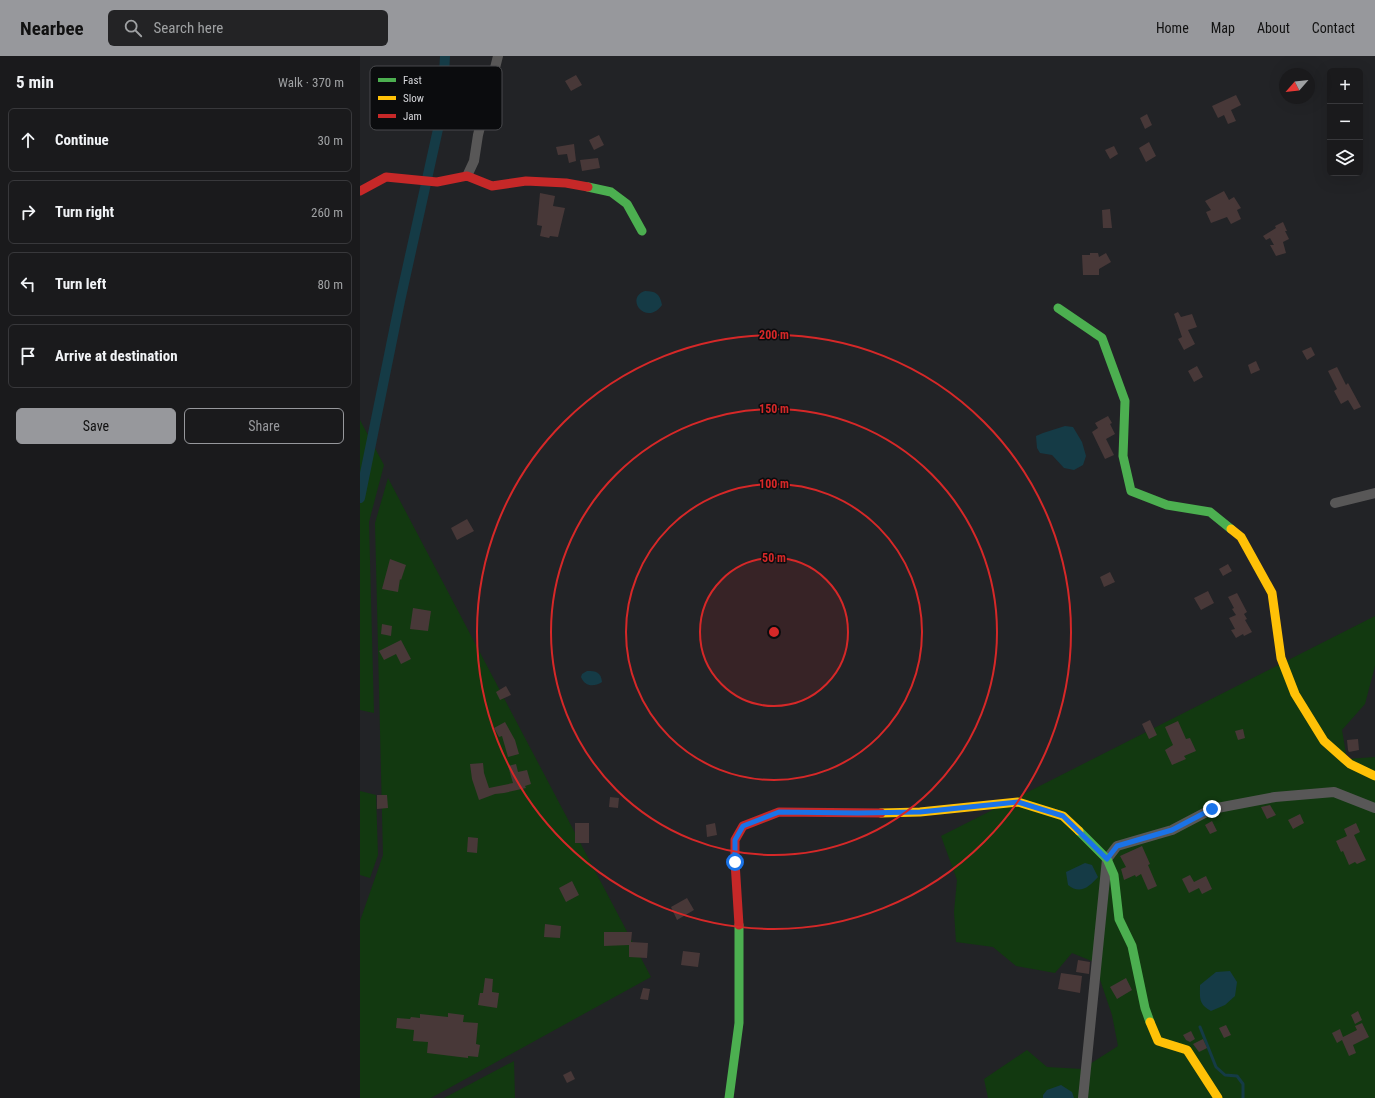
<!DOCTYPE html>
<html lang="en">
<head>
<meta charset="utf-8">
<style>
	body { margin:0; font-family:"Roboto Condensed",sans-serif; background:#232325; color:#f1f3f6 }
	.controls { position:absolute; right:12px; top:12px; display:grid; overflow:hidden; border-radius:6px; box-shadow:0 4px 16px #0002 }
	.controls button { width:36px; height:36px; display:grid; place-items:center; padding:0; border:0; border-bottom:1px solid #38383b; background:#1a1a1c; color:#f1f3f6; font:20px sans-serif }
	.compass { position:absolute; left:919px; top:12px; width:36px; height:36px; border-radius:50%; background:#1a1a1c; box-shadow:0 4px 16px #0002; rotate:242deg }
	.stop { position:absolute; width:12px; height:12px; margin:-9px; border:3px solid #1a73e8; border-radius:50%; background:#fff }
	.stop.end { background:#1a73e8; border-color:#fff; box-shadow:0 1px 4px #0008 }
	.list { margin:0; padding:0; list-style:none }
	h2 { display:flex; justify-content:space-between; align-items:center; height:52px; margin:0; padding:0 16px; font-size:17px }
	h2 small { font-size:13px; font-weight:400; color:#9fa1a3 }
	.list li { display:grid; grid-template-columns:26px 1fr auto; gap:12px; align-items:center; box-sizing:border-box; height:64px; margin:0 8px 8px; padding:0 8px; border:1px solid #38383b; border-radius:6px }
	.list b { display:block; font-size:15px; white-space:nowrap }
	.list em { font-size:13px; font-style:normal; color:#9fa1a3 }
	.actions { display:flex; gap:8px; padding:12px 16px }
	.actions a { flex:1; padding:9px 0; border:1px solid #97989c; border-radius:6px; text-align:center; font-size:14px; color:#97989c }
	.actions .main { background:#97989c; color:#111 }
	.icon { flex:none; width:22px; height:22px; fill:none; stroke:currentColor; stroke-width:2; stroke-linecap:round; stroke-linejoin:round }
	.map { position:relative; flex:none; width:1015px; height:1042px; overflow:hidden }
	header { display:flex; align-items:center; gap:24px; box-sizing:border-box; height:56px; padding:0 20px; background:#97989c; color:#111 }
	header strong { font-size:19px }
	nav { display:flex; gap:22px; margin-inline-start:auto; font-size:14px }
	.search { width:280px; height:36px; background:#232325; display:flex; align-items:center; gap:10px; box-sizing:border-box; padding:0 14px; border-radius:6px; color:#9fa1a3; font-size:15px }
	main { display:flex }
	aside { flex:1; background:#1a1a1c }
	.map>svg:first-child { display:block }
	.green { fill:#123910 }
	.water { fill:#153b46 }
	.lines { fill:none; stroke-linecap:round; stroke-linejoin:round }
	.stream { stroke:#153b46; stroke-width:3 }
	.canal { stroke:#153b46; stroke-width:10 }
	.building { fill:#483838 }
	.street { stroke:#585757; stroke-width:10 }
	.fast { stroke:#4caf50; stroke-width:9 }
	.slow { stroke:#ffc107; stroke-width:9 }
	.jam { stroke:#c62828; stroke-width:9 }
	.route { stroke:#1a73e8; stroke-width:5 }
	.ring { fill:none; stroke:#d62828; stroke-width:2 }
	.key { fill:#0b0c0e; stroke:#48494c; stroke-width:1 }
	.key-label { font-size:11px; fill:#d6d7db }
	.centre { fill:#d62828; stroke:#0b0c0e; stroke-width:2 }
	.ring-label { font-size:12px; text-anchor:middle; font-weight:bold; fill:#d62828; stroke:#0b0c0e; stroke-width:3; stroke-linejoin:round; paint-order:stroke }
</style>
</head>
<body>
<header>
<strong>Nearbee</strong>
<div class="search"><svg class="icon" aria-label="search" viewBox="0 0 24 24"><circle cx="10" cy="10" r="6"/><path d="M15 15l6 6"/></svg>Search here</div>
<nav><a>Home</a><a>Map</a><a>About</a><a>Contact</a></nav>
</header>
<main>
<aside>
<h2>5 min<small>Walk · 370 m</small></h2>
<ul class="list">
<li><svg class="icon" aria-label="ahead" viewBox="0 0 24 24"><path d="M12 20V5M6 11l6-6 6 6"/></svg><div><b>Continue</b></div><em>30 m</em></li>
<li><svg class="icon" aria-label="right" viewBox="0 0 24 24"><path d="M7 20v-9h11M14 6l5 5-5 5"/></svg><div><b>Turn right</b></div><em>260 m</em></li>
<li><svg class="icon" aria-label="left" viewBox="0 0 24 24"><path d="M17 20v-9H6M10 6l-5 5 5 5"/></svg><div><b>Turn left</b></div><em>80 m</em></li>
<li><svg class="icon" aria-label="arrive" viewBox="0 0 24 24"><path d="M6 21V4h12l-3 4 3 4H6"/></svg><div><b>Arrive at destination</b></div></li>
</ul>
<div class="actions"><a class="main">Save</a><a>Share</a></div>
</aside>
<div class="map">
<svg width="1015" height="1042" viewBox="0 0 1015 1042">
	<rect width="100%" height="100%" fill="#222326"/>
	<path class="green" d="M0 364 24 409 9 466 14 657 0 654Z
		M28 422 291 921 71 1042H0V865L23 799 15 467Z
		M1015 560V610L1005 648 982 674 987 703 1015 701V1042H628L624 1023 667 994 687 1011 722 1013 758 990 752 959 734 906 712 897 695 917 656 910 633 891 596 886 594 856 597 824 581 780Z
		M0 735 16 739 18 799 10 822 0 819Z
		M154 1005 155 1042H84Z"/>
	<path class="water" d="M285 235C296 235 300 238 302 249 286 271 264 242 285 235Z
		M705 370 713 371 722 386 726 400 723 409 714 414 704 412 692 399 680 397 677 392 676 380 683 377Z
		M227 615C236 615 241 616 242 626 234 631 225 631 221 621L222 618Z
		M725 807 732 809 738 821C729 831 720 839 708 829L706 816Z
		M870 915 877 926 875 940 865 949 851 955C838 948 840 942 840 929L856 916Z
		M701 1029 712 1036 714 1042H683V1039L687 1034Z"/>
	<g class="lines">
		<path class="stream" d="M840 971 856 1011 865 1019 877 1020 883 1028V1042"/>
		<path class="canal" d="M0 442 40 245 82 55 85 0"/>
	</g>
	<path class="building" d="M216 19 222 29 211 35 205 25Z
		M876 39 881 49 871 54 876 65 868 68 864 59 858 62 852 50Z
		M787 58 792 69 785 73 780 62Z
		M239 79 244 89 234 94 229 84Z
		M789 86 796 100 786 106 779 92Z
		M214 88 216 105 209 107 207 98 198 99 196 91Z
		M754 90 758 98 750 103 745 94Z
		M238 102 240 112 222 115 220 104Z
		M864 135 869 144 874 141 881 152 877 154 881 163 871 168 867 161 851 167 846 156 851 154 845 145Z
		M180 137 195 140 193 150 205 152 198 181 190 180 189 182 180 180 182 170 177 169Z
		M750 153 752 172H743L742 154Z
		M923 166 927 175H925L929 183 923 186 926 197 916 200 910 189H914L910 182 906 184 903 180 916 172 915 170Z
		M730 197H738L739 201 746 197 751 206 739 213V219H723L722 199H730Z
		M818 256 821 261 832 258 837 271 828 274 835 288 824 294 818 283 822 281 814 258Z
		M951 291 955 299 947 304 942 295Z
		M896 305 900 314 891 318 888 309Z
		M837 310 843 321 834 326 828 315Z
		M977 311 986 329 988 327 1001 351 994 354 988 344 981 348 974 335 977 333 968 315Z
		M748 360 752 367 750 368 755 378 746 383 754 399 745 403 732 376 738 372 735 367Z
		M107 463 114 475 97 484 91 472Z
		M30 503 46 509 41 524 40 523 38 536 22 533Z
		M868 508 872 515 863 520 859 513Z
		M750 516 755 526 744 531 740 521Z
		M848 535 854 547 841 554 834 542Z
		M877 537 887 556 884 558 887 563 885 564 892 576 884 580 883 578 876 582 871 574 875 573 869 562 876 559 872 553 874 552 868 541Z
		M53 552 71 555 68 575 50 573Z
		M22 568 32 570 31 580 21 578Z
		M41 584 51 603 41 608 36 598 24 604 19 595Z
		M146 630 151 639 140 644 136 636Z
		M790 664 797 679 789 683 782 668Z
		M818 665 826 683 830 682 836 695 824 700 826 703 812 709 805 694 813 689 805 671Z
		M145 666 155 684 159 698 148 701 142 680 139 681 134 672Z
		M883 673 885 682 878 684 875 675Z
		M998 683 999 694 989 696 988 694 987 684Z
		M123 707 124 717 129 732 153 727 148 710 156 708 158 716 167 714 171 728 165 730 166 732 144 737 135 738 119 744 112 723 110 708Z
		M17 739H27L28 752 17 753Z
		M250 741 259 742 258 752 249 751Z
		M910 749 916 759 907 763 901 751Z
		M940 758 944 767 933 773 928 764Z
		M852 765 857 775 850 778 845 769Z
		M215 767H229V787H215Z
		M355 767 357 779 347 781 346 769Z
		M996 767 1000 776 994 779 1006 804 997 808 995 806 989 809 983 795 981 796 976 785 987 780 984 773Z
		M108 781 118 782 117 797 107 796Z
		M782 790 790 808 788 809 797 830 788 834 781 818 776 821 775 819 764 824 761 813 766 811 760 800Z
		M830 819 834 826 846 820 852 833 842 838 839 832 829 837 822 823Z
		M212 825 219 839 206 846 199 832Z
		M327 842 334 854 317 864 311 851Z
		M185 868 201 870 200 882 184 881Z
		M244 876H272L271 886 288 887 287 902 269 901V889L244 890Z
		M323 895 340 897 338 911 321 909Z
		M718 904 730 906 729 918 716 916Z
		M701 917 722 920 720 937 698 933Z
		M125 922 133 923 132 936 139 937 137 952 118 949 120 937H123Z
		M766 922 772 934 757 943 750 931Z
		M283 932 290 933 288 944 280 943Z
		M998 955 1002 964 995 968 991 959Z
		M88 957 104 959 103 966 118 967 116 988 120 989 118 1001 108 1000V1002L67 997 68 986 53 985 54 974 36 972 37 962 50 963 51 961 60 962V958L88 961Z
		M1002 967 1009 981 993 989 996 997 989 1000 982 984 977 987 972 977 980 973 983 981 997 974 995 970Z
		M866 969 871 979 864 982 859 972Z
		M831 975 835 983 830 986 826 984 823 979Z
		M843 983 847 992 839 996 833 988Z
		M211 1015 215 1023 207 1027 203 1019Z"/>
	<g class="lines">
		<path class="street" d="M107 120 114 105 118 79 138 0
			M975 447 1015 437
			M723 1042 747 803 757 790 812 774 852 753 915 741 974 736 1015 752"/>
		<path class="fast" d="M228 131 251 136 267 148 282 175
			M698 252 742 282 765 345 763 400 771 435 807 449 850 456 871 473
			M719 775 747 803 754 819 759 863 772 890 785 952 790 966
			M369 1042 379 967V869"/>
		<path class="slow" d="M871 473 881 481 912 537 921 602 935 638 964 685 990 708 1015 720
			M521 757 560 756 658 746 703 760 719 775
			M790 966 798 985 827 994 858 1042"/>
		<path class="jam" d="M0 135 26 121 77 126 107 120 132 130 166 125 206 127 228 131
			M379 869 375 806V784L383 770 419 756 521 757"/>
	</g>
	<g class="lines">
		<path class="route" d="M375 806V784L383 770 419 756 498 757 560 756 658 746 703 760 747 803 757 790 812 774 852 753"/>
	</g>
	<circle cx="414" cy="576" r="74" fill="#d62828" fill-opacity=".12"/>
	<g class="ring">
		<circle cx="414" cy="576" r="74"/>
		<circle cx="414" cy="576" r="148"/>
		<circle cx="414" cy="576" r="223"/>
		<circle cx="414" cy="576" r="297"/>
	</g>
	<rect x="10" y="10" width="132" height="64" rx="6" class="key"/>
	<rect x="18" y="22" width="18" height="4" fill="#4caf50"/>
	<rect x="18" y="40" width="18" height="4" fill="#ffc107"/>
	<rect x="18" y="58" width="18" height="4" fill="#c62828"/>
	<g class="key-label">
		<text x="43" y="28">Fast</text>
		<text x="43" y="46">Slow</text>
		<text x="43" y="64">Jam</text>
	</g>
	<circle cx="414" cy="576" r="6" class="centre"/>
	<g class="ring-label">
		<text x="414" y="283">200 m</text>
		<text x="414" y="357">150 m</text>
		<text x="414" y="432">100 m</text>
		<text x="414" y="506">50 m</text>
	</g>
</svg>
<div class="controls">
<button>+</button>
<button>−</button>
<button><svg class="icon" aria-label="layers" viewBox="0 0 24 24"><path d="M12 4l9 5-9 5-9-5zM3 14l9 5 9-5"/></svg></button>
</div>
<svg class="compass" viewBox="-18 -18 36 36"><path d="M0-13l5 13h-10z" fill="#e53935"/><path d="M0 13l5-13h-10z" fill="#9fa1a3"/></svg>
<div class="stop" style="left:375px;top:806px"></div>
<div class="stop end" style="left:852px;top:753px"></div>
</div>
</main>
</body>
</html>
